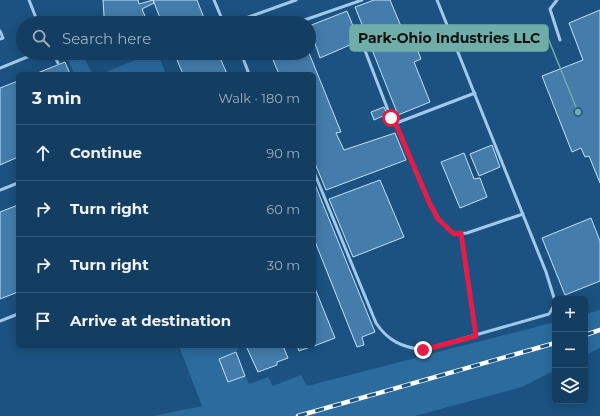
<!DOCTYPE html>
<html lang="en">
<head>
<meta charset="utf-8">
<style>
	body { margin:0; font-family:Montserrat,sans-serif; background:#21496a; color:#f1f3f6 }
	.controls { position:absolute; right:12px; bottom:12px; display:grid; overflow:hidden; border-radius:6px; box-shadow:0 2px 10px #0003 }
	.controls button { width:36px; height:36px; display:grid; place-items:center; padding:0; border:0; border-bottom:1px solid #335776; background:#143e61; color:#f1f3f6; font:20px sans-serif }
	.stop { position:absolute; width:12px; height:12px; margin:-9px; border:3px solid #e11d48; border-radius:50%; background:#fff }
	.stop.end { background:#e11d48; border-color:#fff; box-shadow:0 1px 4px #0008 }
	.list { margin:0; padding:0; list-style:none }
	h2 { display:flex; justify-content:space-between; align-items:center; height:52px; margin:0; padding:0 16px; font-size:17px }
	h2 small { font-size:13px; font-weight:400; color:#9daebd }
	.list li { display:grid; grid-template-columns:26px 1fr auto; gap:12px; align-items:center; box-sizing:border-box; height:56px; padding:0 16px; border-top:1px solid #335776 }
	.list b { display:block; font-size:15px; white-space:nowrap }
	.list em { font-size:13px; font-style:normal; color:#9daebd }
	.icon { flex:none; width:22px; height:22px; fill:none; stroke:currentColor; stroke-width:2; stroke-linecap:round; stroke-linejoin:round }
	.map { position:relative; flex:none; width:600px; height:416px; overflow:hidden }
	.search { position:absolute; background:#143e61; box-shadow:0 2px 10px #0003; left:16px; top:16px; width:300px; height:44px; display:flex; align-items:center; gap:10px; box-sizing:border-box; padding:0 14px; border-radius:22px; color:#9daebd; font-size:15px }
	.panel { position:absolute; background:#143e61; box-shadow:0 2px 10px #0003; left:16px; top:72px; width:300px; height:276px; border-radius:6px }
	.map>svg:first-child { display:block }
	.green { fill:#2b6b9e }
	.building { fill:#447dab; stroke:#c4e1f7 }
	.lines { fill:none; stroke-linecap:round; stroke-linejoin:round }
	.service { stroke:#a0c9ea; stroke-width:3 }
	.rail-casing { stroke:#fff; stroke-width:4.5 }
	.rail { stroke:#1b5281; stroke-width:3; stroke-dasharray:9; stroke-linecap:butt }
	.route { stroke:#e11d48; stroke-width:5 }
	.leader { fill:none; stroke:#6fada8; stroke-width:1.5 }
	.callout-dot { fill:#6fada8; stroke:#1b5281; stroke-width:1.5 }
	.callout { fill:#6fada8; stroke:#6fada8; stroke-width:1.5 }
	.callout-label { font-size:14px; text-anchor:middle; font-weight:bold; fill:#111 }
</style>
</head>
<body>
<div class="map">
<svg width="600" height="416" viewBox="0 0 600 416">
	<rect width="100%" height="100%" fill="#1b5281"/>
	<path class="green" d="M66 53H82L92 74H74Z
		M150 54H158L165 72 170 74H101Z
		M600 310V348L585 355V314Z
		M555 322V370L522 387 415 416H153L202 406 179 346H240L236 352 249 384 268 377 273 386 301 375 307 386Z"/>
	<path class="building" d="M103 0H138L139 4 153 0 154 3 142 9 148 23H107L104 16Z
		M153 0H197L206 23H162Z
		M374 0H390L408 43 414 41 421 59 414 62 430 102 398 115 355 7Z
		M600 10V183L589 156 585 157 581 148 572 152 542 76 583 60 569 23Z
		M347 11 359 41 320 58 309 26Z
		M119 53H131L121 57Z
		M174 53H218L227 74H183Z
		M270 53H309L341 132 336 133 344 150 395 133 406 160 326 190 314 161V74H279Z
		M65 62 70 74H35Z
		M18 81V157L0 165V88Z
		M384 107 387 114 374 120 371 112Z
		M492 145 500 167 479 176 470 154Z
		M464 153 474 179 480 178 487 197 460 208 441 162Z
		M380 180 404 237 353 257 329 199Z
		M314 182 375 332 362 337 364 345 357 347 314 239Z
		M18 205V292L0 299V212Z
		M591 218 600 241V281L565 295 542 238Z
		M314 286 335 338 314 346Z
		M246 346H283L288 358 277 362V365L258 372Z
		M297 346H313L299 351Z
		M236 352 245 376 228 382 219 359Z"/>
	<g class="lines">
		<path class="service" d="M29 0 38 23
			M214 0 222 19 229 23
			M437 0 546 272 555 301
			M557 0 550 9 560 40
			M232 23 296 0
			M296 23 362 0
			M0 31 3 38 0 39
			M364 48 391 118 395 122H399L475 93
			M53 53 58 63
			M241 53 249 74
			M0 68 37 53
			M395 122 429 202 439 219 454 234 467 233 523 214
			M314 172 376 323C388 341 402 347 423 350L549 314 555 304
			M0 190 18 183
			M461 233 476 336
			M0 321 18 314"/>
		<defs>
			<path id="rail" d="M585 335 600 330
				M298 416 555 343"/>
		</defs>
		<use href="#rail" class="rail-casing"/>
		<use href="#rail" class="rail"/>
	</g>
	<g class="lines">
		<path class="route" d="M391 118 395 122 429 202 438 219 454 234 461 233 476 336 423 350"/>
	</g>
	<path class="leader" d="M578 112L548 38"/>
	<circle class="callout-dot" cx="578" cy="112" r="4"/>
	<rect class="callout" x="350" y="25" width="198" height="26" rx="4"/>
	<g class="callout-label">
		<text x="449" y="43">Park-Ohio Industries LLC</text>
	</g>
</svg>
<div class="controls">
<button>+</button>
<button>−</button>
<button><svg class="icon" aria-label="layers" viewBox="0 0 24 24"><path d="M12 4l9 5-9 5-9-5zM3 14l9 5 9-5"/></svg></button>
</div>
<div class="stop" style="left:391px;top:118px"></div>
<div class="stop end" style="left:423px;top:350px"></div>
<div class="search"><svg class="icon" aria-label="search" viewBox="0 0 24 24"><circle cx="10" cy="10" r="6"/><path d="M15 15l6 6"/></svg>Search here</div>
<section class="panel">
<h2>3 min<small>Walk · 180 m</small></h2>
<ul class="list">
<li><svg class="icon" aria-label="ahead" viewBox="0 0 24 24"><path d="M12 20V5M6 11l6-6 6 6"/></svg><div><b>Continue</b></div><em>90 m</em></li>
<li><svg class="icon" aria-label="right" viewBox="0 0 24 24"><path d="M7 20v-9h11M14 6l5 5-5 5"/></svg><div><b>Turn right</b></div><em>60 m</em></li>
<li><svg class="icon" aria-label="right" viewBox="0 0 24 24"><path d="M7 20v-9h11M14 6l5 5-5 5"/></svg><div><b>Turn right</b></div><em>30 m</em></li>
<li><svg class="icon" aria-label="arrive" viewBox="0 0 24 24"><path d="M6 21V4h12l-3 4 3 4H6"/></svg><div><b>Arrive at destination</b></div></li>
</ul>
</section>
</div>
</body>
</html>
